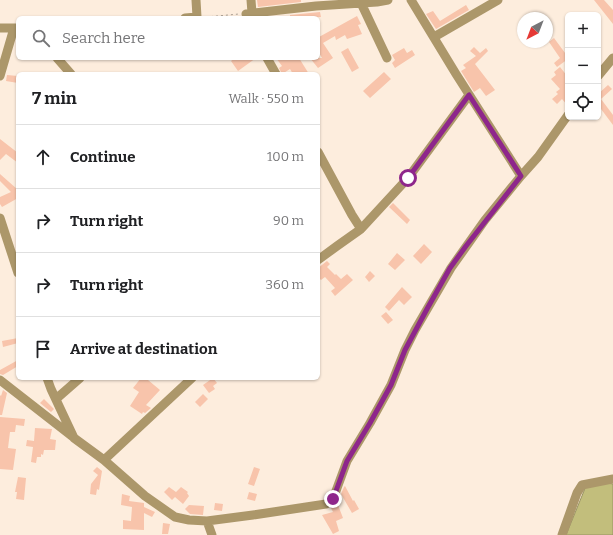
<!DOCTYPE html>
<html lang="en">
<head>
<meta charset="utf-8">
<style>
	body { margin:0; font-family:Bitter,serif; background:#f2f2f2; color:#202124 }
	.controls { position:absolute; right:12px; top:12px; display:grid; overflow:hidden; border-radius:6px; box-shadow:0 1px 3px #0004 }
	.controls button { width:36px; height:36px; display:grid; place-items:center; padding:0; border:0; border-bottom:1px solid #e0e0e0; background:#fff; color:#202124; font:20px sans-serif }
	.compass { position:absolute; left:517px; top:12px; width:36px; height:36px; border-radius:50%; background:#fff; box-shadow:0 1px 3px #0004; rotate:222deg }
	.stop { position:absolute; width:12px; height:12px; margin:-9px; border:3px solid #8e268b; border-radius:50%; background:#fff }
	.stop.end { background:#8e268b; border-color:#fff; box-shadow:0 1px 4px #0008 }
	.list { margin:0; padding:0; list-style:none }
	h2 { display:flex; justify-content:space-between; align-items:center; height:52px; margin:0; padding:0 16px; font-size:17px }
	h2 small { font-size:13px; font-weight:400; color:#757577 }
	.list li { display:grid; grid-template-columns:26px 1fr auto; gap:12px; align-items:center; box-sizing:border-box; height:64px; padding:0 16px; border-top:1px solid #e0e0e0 }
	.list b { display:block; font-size:15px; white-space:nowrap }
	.list em { font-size:13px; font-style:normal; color:#757577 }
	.icon { flex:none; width:22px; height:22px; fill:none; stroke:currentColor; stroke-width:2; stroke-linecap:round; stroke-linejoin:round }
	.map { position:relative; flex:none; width:613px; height:535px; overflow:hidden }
	.search { position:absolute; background:#fff; box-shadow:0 1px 3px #0004; left:16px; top:16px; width:304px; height:44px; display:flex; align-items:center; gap:10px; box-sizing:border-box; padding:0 14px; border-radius:6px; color:#757577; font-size:15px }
	.panel { position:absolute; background:#fff; box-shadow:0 1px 3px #0004; left:16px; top:72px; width:304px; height:308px; border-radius:6px }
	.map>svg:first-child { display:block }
	.water { fill:#c2be7c; stroke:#989363 }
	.building { fill:#f8c4ab }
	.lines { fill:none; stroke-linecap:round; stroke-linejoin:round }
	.path { stroke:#aca094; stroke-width:1; stroke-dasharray:2 3; stroke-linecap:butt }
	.minor { stroke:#ac976a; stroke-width:9 }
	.route { stroke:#8e268b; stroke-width:5 }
</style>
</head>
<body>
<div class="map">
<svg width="613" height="535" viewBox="0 0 613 535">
	<rect width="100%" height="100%" fill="#fdeddd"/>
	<path class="water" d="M594 481 613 484V535H566L586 486Z"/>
	<path class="building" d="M257 0H301V2L258 7Z
		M594 0H604L613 10V24Z
		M466 5 469 10 436 29 426 14 433 11 440 21Z
		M320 12 321 17 290 18V15Z
		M357 16 361 24 358 25 362 34 347 39 345 35 336 40 335 36 323 43 333 58 318 68 310 58H322L318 51V35L319 37Z
		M554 38 568 57V59L557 67 554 63 560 58 549 42Z
		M474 47 480 53 486 48 488 51 475 64 495 90 486 96 480 88 474 92 461 71 466 68 463 65 476 56 470 51Z
		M348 48 359 68 352 72 341 52Z
		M404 48 407 53 412 50 415 55 395 68 392 63 395 60 392 55Z
		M235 58H256L238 71 231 61Z
		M276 58H299L309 74H293L290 69 282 74 279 68 282 66Z
		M560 67 568 77V106L562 99 557 104 552 99 558 94 556 92 560 89 551 79 556 75 554 72Z
		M384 72 391 79 370 98 363 91Z
		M7 75 18 76V83L6 81Z
		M608 85 612 89 601 99 613 115V125L598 105V94Z
		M0 139 18 153V163L6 154 0 160Z
		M0 174 17 189 18 188V198L2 207 0 204V197L11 192 0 181Z
		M393 203 410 220 407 224 389 207Z
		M424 244 432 252 421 264 413 256Z
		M397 253 405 260 395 270 388 264Z
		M327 261 330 264 327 267 335 275 336 274 341 279 347 274 353 280 335 296 331 291 335 288 325 277 321 280 318 277V268Z
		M370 271 375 276 369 282 365 277Z
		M402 287 412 297 404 305 399 300 389 311 385 307Z
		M386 312 393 320 388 324 381 316Z
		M18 338V343L3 347 2 341Z
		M18 360V366L3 375 0 374V370Z
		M141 378H150L148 380 160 390 146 405 151 408 145 413 143 412 142 414 130 406 139 392 133 388Z
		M213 378 217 383 213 386 215 389 209 393 203 385Z
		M3 390 7 393 2 415H0V395L1 396Z
		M203 394 208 399 200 407 195 402Z
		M44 399 54 409 51 412 40 403Z
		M0 417 25 419 24 426 16 425 15 432H10L8 448 16 449 13 470 0 469Z
		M35 428 52 429 50 439 56 440 55 450H44L43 455 41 454V457H37L36 463 31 462 33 447 26 446 27 440 34 441Z
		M97 467 102 471 99 490 97 489 96 495 90 494 91 484 98 475 93 471Z
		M254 467 260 469 254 486 248 484Z
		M18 477 26 478 24 500 16 499 17 492H15Z
		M345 486 353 501 354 500 359 509 352 513 341 494 344 487Z
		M169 487 176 492 181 487 188 492 187 493 189 496 183 504 175 497 172 500 164 492Z
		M249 492 257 494 255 501 247 499Z
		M122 494 130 496 129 501 144 503V507L155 512 152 517 144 513V530L123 529V520L131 521 132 507 121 505Z
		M215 503 223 504 222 511 214 510Z
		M189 505 204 506 203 515 190 514 185 509Z
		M338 505 343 518 336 521 339 531 333 534 322 515 333 512 331 508Z
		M163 523 170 524 168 534H162Z"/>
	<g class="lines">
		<path class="path" d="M206 17 239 14"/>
		<path class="minor" d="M251 0 252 13
			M411 0 456 74 521 176
			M361 3 387 58
			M185 18 197 17 196 0
			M248 18 246 14 316 6 377 2 388 0
			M0 28H18
			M434 37 498 0
			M57 58 71 74
			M267 58 276 74
			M0 76 14 28
			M598 76 613 58
			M318 152 352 215 361 229 337 246 318 260
			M0 218 18 273
			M361 229 408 178 469 95
			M47 378 51 389 74 438 104 460 145 496 175 517 189 520 207 521 253 515 326 504 333 499 347 461 370 423 391 385 405 350 415 330 451 268 485 220 521 176 538 157 568 115
			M0 380 73 437
			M56 399 80 378
			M104 460 192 378
			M207 521 212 535
			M562 535 577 493 582 485 613 479"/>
	</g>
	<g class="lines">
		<path class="route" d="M333 499 347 461 370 423 391 385 405 350 427 309 450 268 466 246 521 176 469 95 408 178"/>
	</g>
</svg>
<div class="controls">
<button>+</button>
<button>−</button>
<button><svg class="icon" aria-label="locate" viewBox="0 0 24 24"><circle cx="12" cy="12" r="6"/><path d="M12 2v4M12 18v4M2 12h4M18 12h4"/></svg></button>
</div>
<svg class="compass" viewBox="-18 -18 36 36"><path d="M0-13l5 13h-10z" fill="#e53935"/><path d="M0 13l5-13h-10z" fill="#757577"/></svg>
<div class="stop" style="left:408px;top:178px"></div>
<div class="stop end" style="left:333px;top:499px"></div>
<div class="search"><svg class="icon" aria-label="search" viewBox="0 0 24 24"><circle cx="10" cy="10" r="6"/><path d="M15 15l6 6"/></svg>Search here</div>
<section class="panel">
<h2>7 min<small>Walk · 550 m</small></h2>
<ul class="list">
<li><svg class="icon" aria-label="ahead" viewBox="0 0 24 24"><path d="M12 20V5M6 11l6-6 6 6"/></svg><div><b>Continue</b></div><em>100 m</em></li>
<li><svg class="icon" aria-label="right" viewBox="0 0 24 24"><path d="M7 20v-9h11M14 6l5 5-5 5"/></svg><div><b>Turn right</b></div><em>90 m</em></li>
<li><svg class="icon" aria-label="right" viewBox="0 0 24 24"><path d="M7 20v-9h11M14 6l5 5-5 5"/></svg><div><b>Turn right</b></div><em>360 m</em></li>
<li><svg class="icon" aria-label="arrive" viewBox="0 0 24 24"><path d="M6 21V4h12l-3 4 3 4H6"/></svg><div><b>Arrive at destination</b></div></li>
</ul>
</section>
</div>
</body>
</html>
